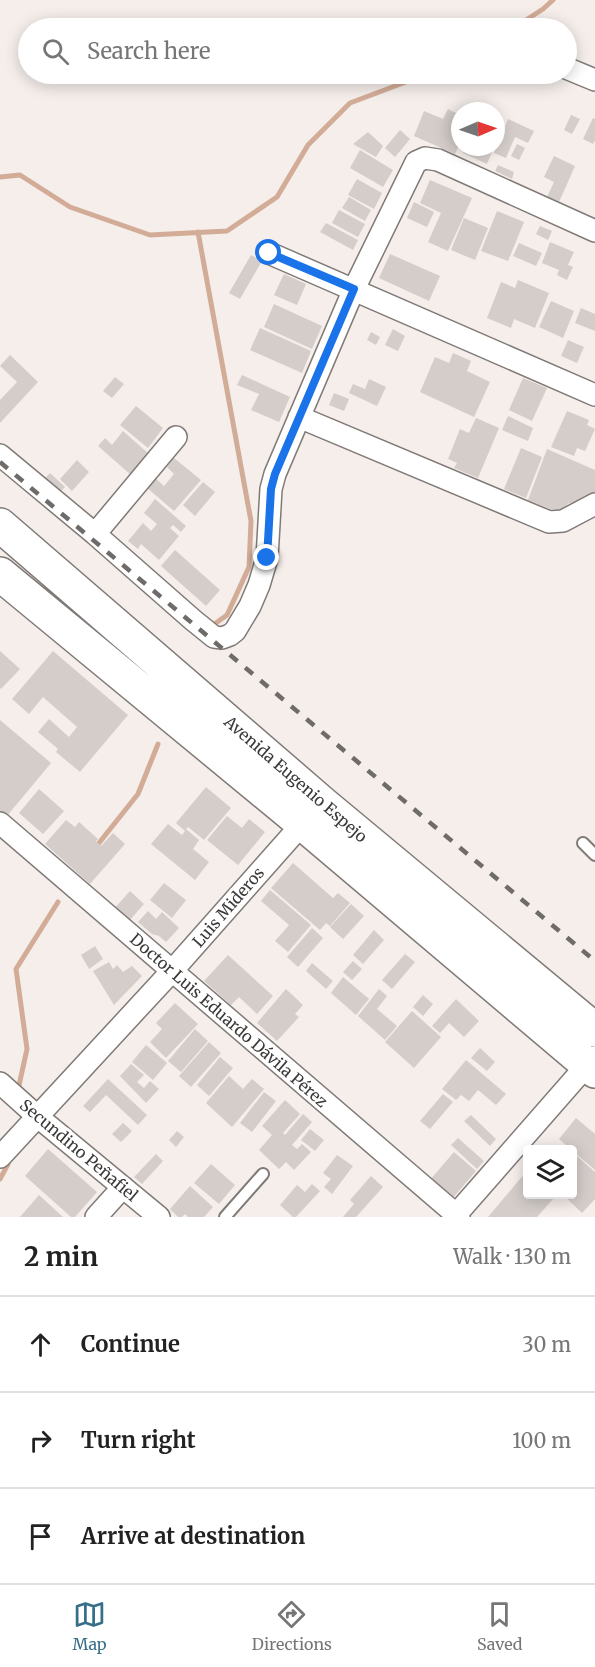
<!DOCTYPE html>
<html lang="en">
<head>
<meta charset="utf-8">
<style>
	body { margin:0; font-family:Merriweather,serif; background:#f6f6f6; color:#222 }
	.controls { position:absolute; right:18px; bottom:18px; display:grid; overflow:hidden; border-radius:6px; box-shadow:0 3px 15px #0003 }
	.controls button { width:54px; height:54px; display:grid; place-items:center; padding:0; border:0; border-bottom:2px solid #e0e0e0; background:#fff; color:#222; font:30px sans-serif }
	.compass { position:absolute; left:451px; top:102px; width:54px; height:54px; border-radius:50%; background:#fff; box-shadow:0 3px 15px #0003; rotate:88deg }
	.stop { position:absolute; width:18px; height:18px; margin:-14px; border:4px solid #1a73e8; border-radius:50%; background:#fff }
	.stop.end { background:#1a73e8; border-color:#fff; box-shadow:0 2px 6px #0008 }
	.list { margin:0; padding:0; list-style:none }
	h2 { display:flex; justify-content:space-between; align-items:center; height:78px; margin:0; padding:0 24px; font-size:26px }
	h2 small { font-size:20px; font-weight:400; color:#767676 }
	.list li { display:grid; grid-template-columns:39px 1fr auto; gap:18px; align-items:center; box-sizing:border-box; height:96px; padding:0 24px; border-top:2px solid #e0e0e0 }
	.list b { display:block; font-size:22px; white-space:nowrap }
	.list em { font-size:20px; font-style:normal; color:#767676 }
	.icon { flex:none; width:33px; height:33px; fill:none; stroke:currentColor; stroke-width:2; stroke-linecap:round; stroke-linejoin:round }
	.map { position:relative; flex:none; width:595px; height:1217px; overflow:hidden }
	.search { position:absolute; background:#fff; box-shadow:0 3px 15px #0003; left:18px; right:18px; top:18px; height:66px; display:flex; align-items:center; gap:15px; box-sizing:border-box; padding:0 21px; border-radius:33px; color:#767676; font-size:22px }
	.sheet { height:366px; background:#fff }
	nav { display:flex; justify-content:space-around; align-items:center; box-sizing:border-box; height:84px; border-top:2px solid #e0e0e0; background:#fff; font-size:16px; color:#767676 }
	nav a { display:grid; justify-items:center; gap:3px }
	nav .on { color:#376f89 }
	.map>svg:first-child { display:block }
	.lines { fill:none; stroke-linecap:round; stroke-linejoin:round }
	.stream { stroke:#d2ac97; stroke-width:5 }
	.building { fill:#d4cdca }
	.service-casing { stroke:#807a77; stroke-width:14 }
	.minor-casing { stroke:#807a77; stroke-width:24 }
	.primary-casing { stroke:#807a77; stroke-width:36 }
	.service { stroke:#fff; stroke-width:10 }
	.minor { stroke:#fff; stroke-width:21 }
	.primary { stroke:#fff; stroke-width:33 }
	.rail { stroke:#6e6b69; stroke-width:4.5; stroke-dasharray:10 10; stroke-linecap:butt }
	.route { stroke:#1a73e8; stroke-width:8 }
	.labels { text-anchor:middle; stroke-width:6; stroke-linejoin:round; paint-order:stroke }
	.street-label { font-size:16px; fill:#3c3a38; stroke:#fff }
</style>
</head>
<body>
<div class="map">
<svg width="595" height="1217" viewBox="0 0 595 1217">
	<rect width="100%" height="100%" fill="#f5eeeb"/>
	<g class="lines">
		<path class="stream" d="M514 28 543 9 553 0
			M0 177 20 175 70 207 150 235 227 231 277 197 308 145 350 103 427 74
			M198 232 251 521 249 567 227 615 209 628
			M95 848 138 794 158 744
			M18 1090 27 1049 16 969 58 902
			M0 1179 8 1164"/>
	</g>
	<path class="building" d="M448 109 460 115V143L455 154 414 136 424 111 443 119Z
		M571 115 580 119 572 134 564 130Z
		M593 118 595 119V140L593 144 583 139Z
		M508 119 534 131 528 143 515 137 506 158 494 153Z
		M400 130 410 139 395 157 385 148Z
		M368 132 383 146 376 157 353 144Z
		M517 144 525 148 519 160 511 156Z
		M465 147H494L487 164 463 153Z
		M360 150 393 170 383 187 350 168Z
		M554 156 575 166 559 202 547 197 554 182 544 177Z
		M498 165 514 172 512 179 495 171Z
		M357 179 382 193 374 209 348 195Z
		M430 180 472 198 448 251 428 242 441 213 420 203Z
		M349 197 371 210 365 221 342 208Z
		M414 202 434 212 427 227 407 218Z
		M339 210 365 224 358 237 332 223Z
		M497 211 524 222 508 261 481 251Z
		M464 218 488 228 475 260 451 250Z
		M326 223 358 240 353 250 320 232Z
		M540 226 552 231 548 240 536 234Z
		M550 242 574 252 568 265 573 267 567 280 557 275 559 270 542 263Z
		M519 243 542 253 536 266 513 256Z
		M390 254 440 276 429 301 379 278Z
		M251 255 262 261 240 299 229 293Z
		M284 274 306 284 297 305 274 295Z
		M518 280 549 293 535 328 514 319 511 328 487 318 501 282 515 288Z
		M551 301 574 311 563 338 539 327Z
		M274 304 322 326 312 349 264 327Z
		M581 308 595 314V331L575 323Z
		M260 328 311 351 302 373 250 350Z
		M393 329 405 336 398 351 385 345Z
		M371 332 380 337 376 345 367 340Z
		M568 340 584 347 577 363 561 356Z
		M453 353 471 361 467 371 490 382 474 417 420 392 435 357 449 363Z
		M10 355 38 382 0 423V400L17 382 0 366Z
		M242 375 290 397 279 422 251 410 259 394 237 385Z
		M115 377 124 384 112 398 103 391Z
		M523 378 547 388 532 421 509 410Z
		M369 379 386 387 377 406 349 393 353 384 365 389Z
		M334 393 349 399 344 411 329 405Z
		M136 406 163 428 148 448 120 425Z
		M567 411 589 420 587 425 595 429 585 451 577 448 574 456 551 447Z
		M508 416 533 428 528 441 502 430Z
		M476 418 499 428 478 478 454 468 457 463 448 459 460 429 469 433Z
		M123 431 149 454 131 475 98 446 105 438 112 445Z
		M521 448 542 457 526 498 504 489Z
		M547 449 595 470V495L574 505 569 503 561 510 550 509 528 500Z
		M174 458 201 480 174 511 146 487 154 477 164 486 174 474 167 467Z
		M77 460 89 472 72 491 60 479Z
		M50 473 65 487 58 494 43 481Z
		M203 482 215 492 195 516 183 505Z
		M155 499 186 526 181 532 173 525 170 528 179 536 159 560 141 544 138 549 128 541 143 523 151 531 157 524 144 513Z
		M175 550 220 590 206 606 161 566Z
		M0 651 20 669 1 689 0 688Z
		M53 651 128 715 80 772 56 752 58 749 38 732 49 719 69 737 77 727 43 697 29 714 12 699Z
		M0 720 51 763 7 816 0 811Z
		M206 787 231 808 204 840 188 827 186 829 199 840 193 849 209 862 195 880 151 844 168 824 182 835 185 831 176 823Z
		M39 789 64 811 43 834 19 813Z
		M227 816 242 828 249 819 265 832 238 865 207 840Z
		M66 820 75 827 79 822 98 839 96 841 101 846 113 833 125 844 90 884 45 844Z
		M293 863 333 898 338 893 350 903 330 926 326 923 320 930 271 888Z
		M164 883 186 900 172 918 150 900Z
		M270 890 311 925 288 952 275 941 289 925 261 901Z
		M130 891 144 904 129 921 114 909Z
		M351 904 364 916 343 939 330 927Z
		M148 911 156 919 162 912 179 928 166 942 159 936 152 934 138 922Z
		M312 928 323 938 298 967 287 957Z
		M374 930 384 940 363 964 353 955Z
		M95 946 103 959 89 969 81 955Z
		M405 954 415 962 392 989 382 980Z
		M228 955 273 996 257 1014 239 997 231 1005 204 981Z
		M353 961 362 969 352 980 343 972Z
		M109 962 113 969 117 965 123 972 132 966 142 976 114 1005 93 971Z
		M312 963 333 981 326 989 306 971Z
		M343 977 369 999 356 1015 331 993Z
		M286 989 303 1005 295 1014 299 1017 277 1041 257 1023Z
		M379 989 387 996 377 1009 397 1026 385 1040 358 1016Z
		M423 995 433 1004 423 1016 413 1007Z
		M456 999 479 1021 464 1037 449 1023 440 1033 432 1026Z
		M175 1003 198 1024 166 1058 150 1042 162 1029 156 1023Z
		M412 1011 441 1037 414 1068 385 1042Z
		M195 1029 208 1041 181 1072 168 1061Z
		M209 1042 221 1053 191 1087 179 1076Z
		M146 1045 167 1063 153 1080 132 1062Z
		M480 1048 495 1062 487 1071 471 1058Z
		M220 1057 233 1068 209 1096 197 1085Z
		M466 1060 506 1094 496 1105 478 1090 469 1101 461 1095 456 1100 442 1089Z
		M131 1064 144 1075 137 1082 144 1088 150 1081 159 1089 146 1103 120 1076Z
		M229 1076 243 1089 252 1079 264 1089 232 1127 206 1103Z
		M108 1079 147 1115 138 1125 106 1095 90 1112 83 1106Z
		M264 1092 276 1101 252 1132 240 1123Z
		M443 1094 453 1102 430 1129 420 1121Z
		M285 1100 300 1114 283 1133 285 1135 303 1114 312 1122 292 1145 297 1149 302 1144 311 1152 294 1170 286 1162 279 1169 259 1150 272 1135 262 1126Z
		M471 1115 496 1139 490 1146 464 1121Z
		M576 1118 595 1134V1170L559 1139Z
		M123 1123 132 1131 121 1142 112 1134Z
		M310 1129 324 1140 315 1151 301 1140Z
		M177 1131 184 1137 176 1147 169 1140Z
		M458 1138 484 1161 477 1169 451 1145Z
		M48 1149 97 1192 75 1217H71L25 1176Z
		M454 1152 476 1171 452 1199 430 1180Z
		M156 1154 163 1161 142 1184 134 1177Z
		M337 1155 353 1166 332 1194 324 1187 331 1179 323 1173Z
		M577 1156 595 1172V1199L582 1213 562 1194H572V1161Z
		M211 1164 235 1185 219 1204 194 1183Z
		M525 1173 528 1175V1194H550L554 1198 537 1217H488Z
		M371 1176 383 1187 356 1217H343L354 1204 350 1200Z
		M312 1184 320 1191 296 1217H293L280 1205 297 1185 305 1192Z
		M190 1186 213 1207 204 1217H188L185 1214 182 1217H178L170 1209Z
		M39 1195 63 1217H20Z"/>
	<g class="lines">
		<defs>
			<path id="service" d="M583 843 595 855
				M225 1217 263 1174"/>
			<path id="minor" d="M566 68 595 80
				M269 253 595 395
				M299 417 549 522 563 521 595 504
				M0 455 95 534 193 620 214 637 222 638 230 635 235 631 250 606 259 585 267 558 271 489 275 474 354 289 416 162 425 158 438 160 595 231
				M95 534 176 437
				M0 823 459 1217
				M0 1083 38 1117 159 1217
				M0 1157 172 971 311 814
				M96 1217 123 1187
				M454 1217 594 1057"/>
			<path id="primary" d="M0 525 322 803 595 1030
				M0 574 302 823 595 1071"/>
		</defs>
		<use href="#service" class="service-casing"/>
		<use href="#minor" class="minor-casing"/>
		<use href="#primary" class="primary-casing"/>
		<use href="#service" class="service"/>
		<use href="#minor" class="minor"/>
		<use href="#primary" class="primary"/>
		<path class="rail" d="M0 462 595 961"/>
	</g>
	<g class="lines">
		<path class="route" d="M267 558 271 489 275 474 354 289 269 253"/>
	</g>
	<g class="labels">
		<g class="street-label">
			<text transform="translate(296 779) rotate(41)" y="6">Avenida Eugenio Espejo</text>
			<text transform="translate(228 907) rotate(-49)" y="6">Luis Mideros</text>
			<text transform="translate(229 1020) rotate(41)" y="6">Doctor Luis Eduardo Dávila Pérez</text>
			<text transform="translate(79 1150) rotate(40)" y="6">Secundino Peñafiel</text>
		</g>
	</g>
</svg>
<div class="controls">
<button><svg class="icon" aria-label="layers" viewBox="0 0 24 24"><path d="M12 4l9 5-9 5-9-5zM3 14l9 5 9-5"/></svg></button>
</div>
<svg class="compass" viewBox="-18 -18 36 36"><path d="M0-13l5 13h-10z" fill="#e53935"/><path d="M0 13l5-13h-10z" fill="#767676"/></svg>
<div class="stop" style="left:269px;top:253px"></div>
<div class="stop end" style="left:267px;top:558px"></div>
<div class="search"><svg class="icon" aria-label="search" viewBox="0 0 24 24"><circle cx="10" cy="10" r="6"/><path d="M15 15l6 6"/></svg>Search here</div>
</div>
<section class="sheet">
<h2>2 min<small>Walk · 130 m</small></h2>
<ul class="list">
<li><svg class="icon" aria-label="ahead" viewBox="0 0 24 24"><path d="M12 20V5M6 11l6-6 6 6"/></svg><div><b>Continue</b></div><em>30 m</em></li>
<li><svg class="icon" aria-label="right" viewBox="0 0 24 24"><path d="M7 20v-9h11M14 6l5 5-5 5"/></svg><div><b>Turn right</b></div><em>100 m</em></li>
<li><svg class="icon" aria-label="arrive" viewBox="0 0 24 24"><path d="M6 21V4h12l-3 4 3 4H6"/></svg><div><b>Arrive at destination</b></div></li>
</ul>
</section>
<nav>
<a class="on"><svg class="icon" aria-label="map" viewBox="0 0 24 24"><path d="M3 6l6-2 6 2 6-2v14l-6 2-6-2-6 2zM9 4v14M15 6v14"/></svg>Map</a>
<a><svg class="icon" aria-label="directions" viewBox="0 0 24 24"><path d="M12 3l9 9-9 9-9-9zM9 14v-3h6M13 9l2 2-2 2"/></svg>Directions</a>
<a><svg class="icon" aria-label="saved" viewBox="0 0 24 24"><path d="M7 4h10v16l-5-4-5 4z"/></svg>Saved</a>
</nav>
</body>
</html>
